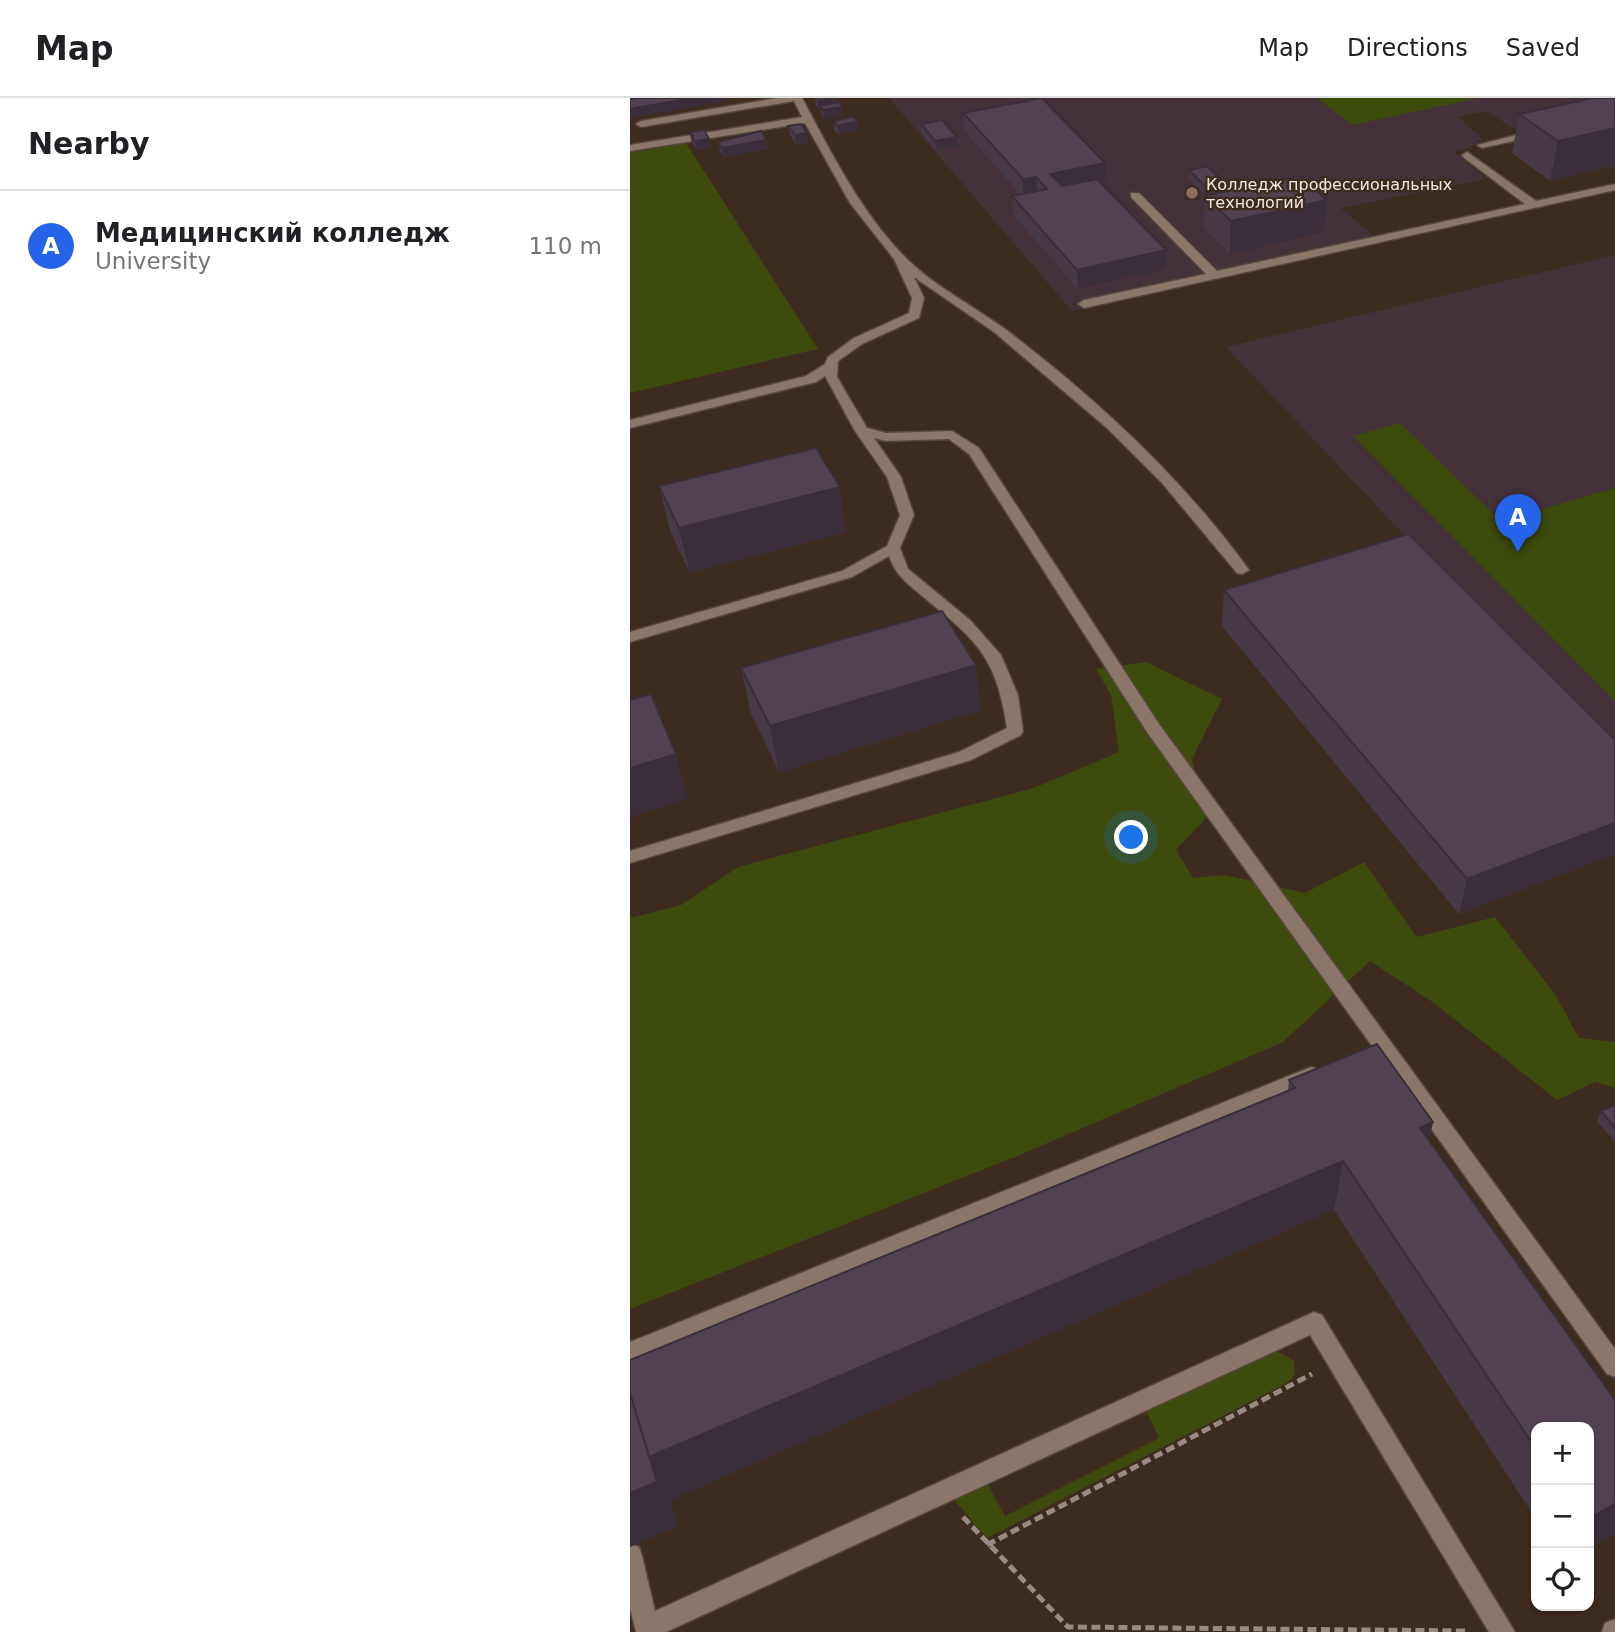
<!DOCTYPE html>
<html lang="en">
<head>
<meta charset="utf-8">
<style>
	body { margin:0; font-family:"DejaVu Sans",sans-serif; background:#f2f2f2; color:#202124 }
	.controls { position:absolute; right:21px; bottom:21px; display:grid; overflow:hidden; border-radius:14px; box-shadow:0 2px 5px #0004 }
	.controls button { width:63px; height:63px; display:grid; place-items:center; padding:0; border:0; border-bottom:2px solid #e0e0e0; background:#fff; color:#202124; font:35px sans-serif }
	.you { position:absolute; left:502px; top:740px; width:24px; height:24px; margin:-18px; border:5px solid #fff; border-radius:50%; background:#1a73e8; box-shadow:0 0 0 10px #1a73e833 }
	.badge { display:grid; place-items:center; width:46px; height:46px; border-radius:50%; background:#2563eb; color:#fff; font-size:23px; font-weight:700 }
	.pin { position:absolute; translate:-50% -58px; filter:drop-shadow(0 2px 4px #0008) }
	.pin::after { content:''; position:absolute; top:37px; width:24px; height:21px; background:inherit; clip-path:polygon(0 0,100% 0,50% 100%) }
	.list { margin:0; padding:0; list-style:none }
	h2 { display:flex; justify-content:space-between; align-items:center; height:91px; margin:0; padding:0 28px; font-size:30px }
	h2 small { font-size:23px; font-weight:400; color:#757577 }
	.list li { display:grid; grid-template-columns:46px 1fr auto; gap:21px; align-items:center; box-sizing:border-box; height:112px; padding:0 28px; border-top:2px solid #e0e0e0 }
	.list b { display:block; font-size:26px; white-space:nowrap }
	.list p { margin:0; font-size:23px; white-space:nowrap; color:#757577 }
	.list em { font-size:23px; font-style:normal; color:#757577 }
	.icon { flex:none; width:38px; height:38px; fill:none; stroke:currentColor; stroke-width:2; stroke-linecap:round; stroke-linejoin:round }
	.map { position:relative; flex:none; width:985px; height:1534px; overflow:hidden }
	header { display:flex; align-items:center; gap:42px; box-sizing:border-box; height:98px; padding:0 35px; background:#fff; border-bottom:2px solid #e0e0e0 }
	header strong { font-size:33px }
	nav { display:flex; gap:38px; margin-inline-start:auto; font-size:24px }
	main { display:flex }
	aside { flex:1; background:#fff }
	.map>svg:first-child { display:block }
	.education { fill:#443139 }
	.green { fill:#3d4b0c }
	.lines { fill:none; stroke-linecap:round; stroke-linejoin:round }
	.service-casing { stroke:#56463d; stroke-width:3 }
	.path { stroke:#9a8a81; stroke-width:5; stroke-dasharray:9 4.5; stroke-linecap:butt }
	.service { fill:#8c7569; fill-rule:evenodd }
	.wall { fill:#473946 }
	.shaded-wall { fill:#392e39 }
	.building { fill:#524251; stroke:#392e39; stroke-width:2 }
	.education-dot { fill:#8d6e63; stroke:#3e2b20; stroke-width:2.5 }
	.labels { text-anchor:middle; stroke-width:5; stroke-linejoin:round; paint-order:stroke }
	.far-poi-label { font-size:16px; fill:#f5e8e1; stroke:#3e2b20; text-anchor:start }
</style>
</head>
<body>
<header>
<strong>Map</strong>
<nav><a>Map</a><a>Directions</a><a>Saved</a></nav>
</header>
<main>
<aside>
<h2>Nearby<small></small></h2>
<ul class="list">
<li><span class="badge">A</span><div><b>Медицинский колледж</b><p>University</p></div><em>110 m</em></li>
</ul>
</aside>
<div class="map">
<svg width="985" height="1534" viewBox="0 0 985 1534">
	<rect width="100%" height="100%" fill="#3e2b20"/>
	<path class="education" d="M259 0H980L985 11 892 32 882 30 857 13 828 19 853 41 838 50 824 54 856 81 711 110 748 142 442 213Z
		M985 157V659L596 249Z"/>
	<path class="green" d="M687 0H850L722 27Z
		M56 45 188 251 0 295V55Z
		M770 325 871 423 985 390V603L723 338Z
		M516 564 592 601 562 661 576 720 546 752 563 780 595 777 675 795 734 764 787 839 865 819 925 896 949 940 985 944V990L965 984 927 1002 804 905 740 863 653 944 385 1059 0 1211V820L51 807 108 769 404 690 489 654 481 597 466 571Z
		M645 1252 664 1263 665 1277 657 1285 357 1440 319 1396 355 1381 375 1418 529 1340 513 1306Z"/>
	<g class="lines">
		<defs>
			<path id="service" d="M147 0H172C201 54 229 111 272 156 303 189 347 209 383 237 471 305 554 382 619 472L612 476 607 475 532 385 477 330 364 234 284 179 294 200 289 220 232 246 208 263 207 279 237 330 256 335 322 333 349 350 529 626 985 1251V1279L977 1276 517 634 339 356 319 341 256 343 244 340 271 379 284 417 270 450 278 471 340 522 371 557 388 597 393 633 391 637 341 662 0 765V753L329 654 377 630C367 562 349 544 297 502 281 488 266 479 259 458L222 479 0 544V534L212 473 257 448 270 417 257 379 225 333 195 278 186 284 0 330V322L176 278 195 266 198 259 224 240 279 215 282 200 264 161 220 105 175 25 0 53V47L172 19 164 3 11 29 6 26 11 23Z
				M906 32 911 35 910 37 852 50 847 47Z
				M837 54 906 103 985 86V92L454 210 448 206 454 202 576 176 501 99V95H509L587 173 895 106 833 59 832 57Z
				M681 969 688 971 691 977 688 983 0 1264V1244Z
				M684 1214 692 1217 885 1534H859L680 1237 36 1534H6L0 1510V1446L9 1449 12 1458 25 1513Z
				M985 1521V1534H972L975 1525Z"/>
		</defs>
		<use href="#service" class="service-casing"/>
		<path class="path" d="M333 1419 438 1529 837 1533
			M357 1447 682 1276"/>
		<use href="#service" class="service"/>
	</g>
	<path class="wall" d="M185 0H205V5L212 9 213 17 194 21 191 17V11H188L186 7Z
		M985 0V68L920 83 882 55 889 16Z
		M333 15 476 82 470 84 536 171 448 191 383 117 382 98 391 97 334 33Z
		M203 23 229 32 209 37 204 32Z
		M291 26 328 48 306 52 291 35Z
		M158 28 177 35 178 44 166 46 160 37Z
		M60 34 81 50 67 52 61 43Z
		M136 42 138 51 94 59 90 53 88 44Z
		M559 72 593 83 592 92 574 96 558 81Z
		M575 98 697 102 694 134 600 156 574 130Z
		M29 388 216 434 60 475 40 433Z
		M594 492 985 642V756L829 816 592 528Z
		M346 567 350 613 149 674 121 616 111 570Z
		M659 982 803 1024 799 1043 985 1302V1436L959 1450V1329H906V1421L704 1112 40 1402 48 1428 0 1449V1262L658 993Z
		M985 1007V1044L967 1023 971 1013Z"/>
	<path class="shaded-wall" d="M62 0H97L98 3 0 20V11Z
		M200 0H205L206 8H190L191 11H188L187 2Z
		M212 9 213 17 194 21 193 12Z
		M228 23 229 32 209 37 208 28Z
		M985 30V68L920 83 928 43Z
		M177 35 178 44 166 46 165 37Z
		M327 39 328 48 306 52 305 43Z
		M79 41 81 50 67 52 65 43Z
		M136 42 138 51 94 59 92 50Z
		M475 65 476 82 421 94 420 76Z
		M406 79 407 97 393 99V81Z
		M593 83 592 92 574 96V87Z
		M697 102 694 134 600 156 601 123Z
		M536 152V171L448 191 447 172Z
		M210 389 216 434 60 475 49 430Z
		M346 567 350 613 149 674 140 628Z
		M46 656 58 701 0 719V670Z
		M985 725V756L829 816 837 781Z
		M803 1024 792 1074 790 1030Z
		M713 1063 704 1112 40 1402 48 1428 0 1449V1295Z
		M985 1406V1436L959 1450V1420Z"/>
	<path class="building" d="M7 0H62L0 11V1Z
		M412 0 475 65 420 76 432 88 467 81 536 152 447 172 382 98 417 91 406 79 393 81 333 15Z
		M964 0H985V30L928 43 889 16Z
		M209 4 212 9 193 12 190 8Z
		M223 19 228 23 208 28 203 23Z
		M312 22 327 39 305 43 291 26Z
		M171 26 177 35 165 37 158 28Z
		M74 32 79 41 65 43 60 34Z
		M131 33 136 42 92 50 88 44Z
		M577 68 593 83 574 87 559 72Z
		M669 78 697 102 601 123 575 98Z
		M186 350 210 389 49 430 29 388Z
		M779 436 985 642V725L837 781 594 492Z
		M312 513 346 567 140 628 111 570Z
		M21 596 46 656 0 670V602Z
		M747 946 803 1024 790 1030 985 1302V1406L959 1420V1329H906V1351L713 1063 19 1359 0 1295V1262L665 990 659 982Z
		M985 1007V1030L971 1013Z
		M0 1295 27 1384 0 1395Z"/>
	<circle class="education-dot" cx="562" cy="95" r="7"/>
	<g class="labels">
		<g class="far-poi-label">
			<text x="576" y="92">Колледж профессиональных<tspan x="576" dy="18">технологий</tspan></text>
		</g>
	</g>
</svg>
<div class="controls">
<button>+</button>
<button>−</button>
<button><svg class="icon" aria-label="locate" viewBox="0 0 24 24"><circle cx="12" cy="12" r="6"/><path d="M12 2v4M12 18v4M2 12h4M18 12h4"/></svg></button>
</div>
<div class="you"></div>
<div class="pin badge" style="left:888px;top:454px">A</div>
</div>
</main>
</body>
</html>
